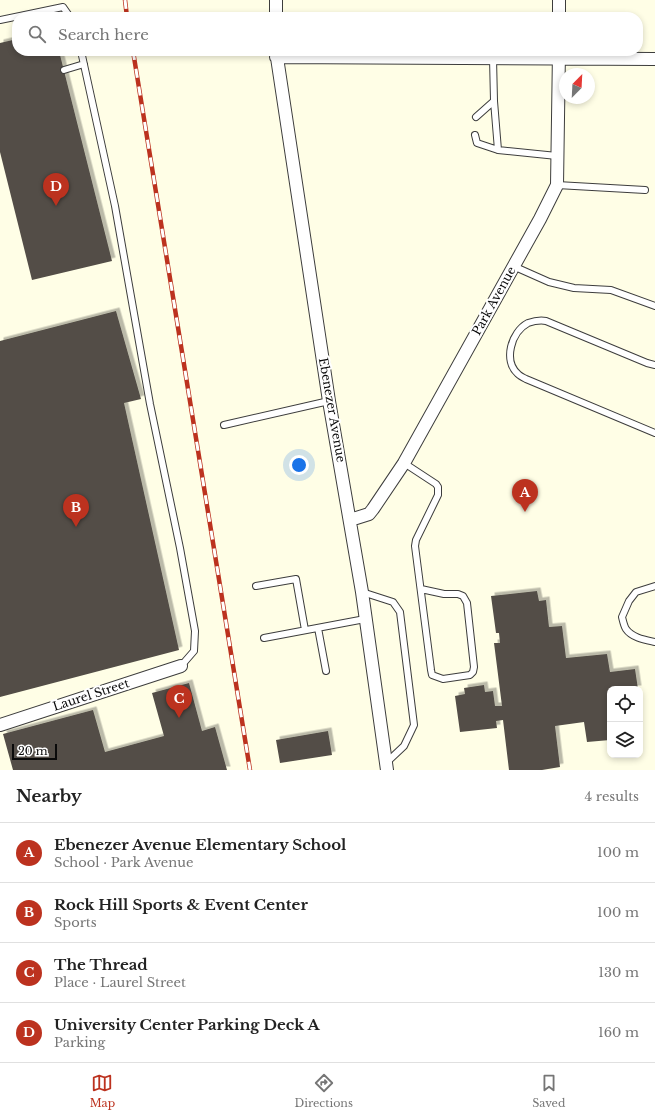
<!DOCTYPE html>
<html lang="en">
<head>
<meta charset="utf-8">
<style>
	body { margin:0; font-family:"Libre Baskerville",serif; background:#f2f2f2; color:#222 }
	.controls { position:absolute; right:12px; bottom:12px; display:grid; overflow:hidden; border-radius:8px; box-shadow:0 2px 6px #0003 }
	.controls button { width:36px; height:36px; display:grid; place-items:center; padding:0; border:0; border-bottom:1px solid #e0e0e0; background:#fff; color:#222; font:20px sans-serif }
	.compass { position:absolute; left:559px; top:68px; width:36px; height:36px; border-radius:50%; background:#fff; box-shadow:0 2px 6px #0003; rotate:24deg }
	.scale { position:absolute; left:12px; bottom:10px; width:45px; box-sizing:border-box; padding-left:4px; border:2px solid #0a0a0a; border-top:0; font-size:11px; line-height:14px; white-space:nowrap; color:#0a0a0a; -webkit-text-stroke:3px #fff; paint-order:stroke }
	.you { position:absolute; left:299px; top:465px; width:14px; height:14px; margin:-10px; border:3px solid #fff; border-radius:50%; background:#1a73e8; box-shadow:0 0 0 6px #1a73e833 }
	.badge { display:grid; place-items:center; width:26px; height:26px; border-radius:50%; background:#bc321f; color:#fff; font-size:13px; font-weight:700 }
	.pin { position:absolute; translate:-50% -33px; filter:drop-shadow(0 1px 2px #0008) }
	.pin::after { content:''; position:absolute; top:21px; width:14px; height:12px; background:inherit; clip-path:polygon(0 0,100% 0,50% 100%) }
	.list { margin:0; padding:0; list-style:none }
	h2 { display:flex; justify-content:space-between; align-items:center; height:52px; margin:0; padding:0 16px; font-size:17px }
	h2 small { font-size:13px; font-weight:400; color:#767676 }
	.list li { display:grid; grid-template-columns:26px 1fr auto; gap:12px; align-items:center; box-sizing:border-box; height:60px; padding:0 16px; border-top:1px solid #e0e0e0 }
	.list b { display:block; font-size:15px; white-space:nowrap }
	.list p { margin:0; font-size:13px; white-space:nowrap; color:#767676 }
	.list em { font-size:13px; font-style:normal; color:#767676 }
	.icon { flex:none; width:22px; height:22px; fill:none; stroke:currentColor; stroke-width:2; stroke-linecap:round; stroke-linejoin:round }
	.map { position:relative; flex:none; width:655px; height:770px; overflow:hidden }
	.search { position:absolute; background:#fff; box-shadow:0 2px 6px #0003; left:12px; right:12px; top:12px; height:44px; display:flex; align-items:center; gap:10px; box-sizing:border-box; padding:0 14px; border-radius:16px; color:#767676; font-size:15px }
	.sheet { height:292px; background:#fff }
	nav { display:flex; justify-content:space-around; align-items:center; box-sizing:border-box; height:56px; border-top:1px solid #e0e0e0; background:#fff; font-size:11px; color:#767676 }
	nav a { display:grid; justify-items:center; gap:2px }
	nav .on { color:#bc321f }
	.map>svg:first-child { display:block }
	.building { fill:#524d46; filter:url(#shadow) }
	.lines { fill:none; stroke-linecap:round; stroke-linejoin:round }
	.service-casing { stroke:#3d3d3d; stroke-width:8 }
	.minor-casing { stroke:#3d3d3d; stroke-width:14 }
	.service { stroke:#fff; stroke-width:6 }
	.minor { stroke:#fff; stroke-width:12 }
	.rail-casing { stroke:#bc321f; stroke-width:4.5 }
	.rail { stroke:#fff; stroke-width:3; stroke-dasharray:9; stroke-linecap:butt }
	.labels { text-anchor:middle; stroke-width:4; stroke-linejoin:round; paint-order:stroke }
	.street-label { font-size:12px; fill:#0a0a0a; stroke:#fff }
</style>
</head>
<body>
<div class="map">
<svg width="655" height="770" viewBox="0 0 655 770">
	<defs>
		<filter id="shadow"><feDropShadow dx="3.5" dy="-3.5" stdDeviation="0" flood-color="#0004"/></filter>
	</defs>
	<rect width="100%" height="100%" fill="#fffee6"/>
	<path class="building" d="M17 39V51H59L112 261 32 280 0 152V43Z
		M116 311 141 399 124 403 179 650 0 697V341Z
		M537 591 539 601 546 600 549 627 562 626 566 658 607 654 610 672 635 669 638 689H610V740L587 742 584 722 555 726 560 767 542 770H509L503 720 496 721 497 728 460 732 455 696 465 694 464 688 484 685 485 692 493 691 495 706H502L494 643H500L499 633H496L491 596Z
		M189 683 202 731 215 727 227 770H13L3 734 93 710 105 752 164 736 152 693Z
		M328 731 332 755 280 763 276 740Z"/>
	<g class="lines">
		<defs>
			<path id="service" d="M0 20 63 7 70 17
				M81 51 115 206 150 404 180 548 195 631 194 651 181 666
				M64 70 84 64
				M494 101 498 150
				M476 117 494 101 493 58
				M475 135 477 143 498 150 557 156
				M557 185 645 190
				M513 266 549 282 574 288 611 290 655 306
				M655 365 647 363 546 321C540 320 534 321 528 323 511 332 503 361 518 374 520 376 524 378 526 379L655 433
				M224 425 329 401
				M404 463 436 484 438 487V495L416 540 415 546 431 670 432 675 443 679 470 675 473 672 474 667 467 603 463 596 458 594H444L421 589
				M256 586 296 579 305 630
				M655 586 636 592 629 601 622 617C623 621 624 626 626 629 632 638 646 640 655 642
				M362 592 393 602 400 612 414 725 404 746 386 763
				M318 628 326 671
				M264 638 365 619"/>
			<path id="minor" d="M276 17V0
				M559 17V0
				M276 51 329 401 362 592 387 770
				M276 57 655 59
				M350 520 369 514 373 509 404 463 540 219 557 185 559 51
				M0 725 181 666"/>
		</defs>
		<use href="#service" class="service-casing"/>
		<use href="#minor" class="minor-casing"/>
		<use href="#service" class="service"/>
		<use href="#minor" class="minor"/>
		<defs>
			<path id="rail" d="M125 0 127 17
				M133 51 250 770"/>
		</defs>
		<use href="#rail" class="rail-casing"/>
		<use href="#rail" class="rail"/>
	</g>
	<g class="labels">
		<g class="street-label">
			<text transform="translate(494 301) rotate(-61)" y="4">Park Avenue</text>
			<text transform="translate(332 410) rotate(80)" y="4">Ebenezer Avenue</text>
			<text transform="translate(91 695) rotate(-18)" y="4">Laurel Street</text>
		</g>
	</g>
</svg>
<div class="controls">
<button><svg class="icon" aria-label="locate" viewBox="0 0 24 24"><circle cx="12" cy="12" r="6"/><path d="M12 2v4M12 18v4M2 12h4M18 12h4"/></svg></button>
<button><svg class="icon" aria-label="layers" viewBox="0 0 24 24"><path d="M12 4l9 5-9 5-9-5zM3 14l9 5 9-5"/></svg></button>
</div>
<svg class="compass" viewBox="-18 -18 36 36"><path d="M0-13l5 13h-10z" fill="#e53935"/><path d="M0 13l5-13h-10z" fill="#767676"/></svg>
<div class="scale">20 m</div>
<div class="you"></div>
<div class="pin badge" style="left:525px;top:512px">A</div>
<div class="pin badge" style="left:76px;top:527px">B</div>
<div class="pin badge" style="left:179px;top:718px">C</div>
<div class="pin badge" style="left:56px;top:206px">D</div>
<div class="search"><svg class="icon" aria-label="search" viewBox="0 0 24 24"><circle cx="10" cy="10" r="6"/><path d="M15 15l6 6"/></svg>Search here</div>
</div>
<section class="sheet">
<h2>Nearby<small>4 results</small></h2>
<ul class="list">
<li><span class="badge">A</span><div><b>Ebenezer Avenue Elementary School</b><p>School · Park Avenue</p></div><em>100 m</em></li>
<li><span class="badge">B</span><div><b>Rock Hill Sports &amp; Event Center</b><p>Sports</p></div><em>100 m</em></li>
<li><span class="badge">C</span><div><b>The Thread</b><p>Place · Laurel Street</p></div><em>130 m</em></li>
<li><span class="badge">D</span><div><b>University Center Parking Deck A</b><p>Parking</p></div><em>160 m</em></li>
</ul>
</section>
<nav>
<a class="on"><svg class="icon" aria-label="map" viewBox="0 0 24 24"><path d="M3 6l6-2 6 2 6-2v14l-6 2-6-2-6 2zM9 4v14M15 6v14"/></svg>Map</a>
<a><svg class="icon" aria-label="directions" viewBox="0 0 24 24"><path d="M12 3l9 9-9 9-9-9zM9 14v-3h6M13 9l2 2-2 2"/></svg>Directions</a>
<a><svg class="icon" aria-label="saved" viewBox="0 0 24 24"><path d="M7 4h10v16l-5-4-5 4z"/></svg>Saved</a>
</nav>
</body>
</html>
